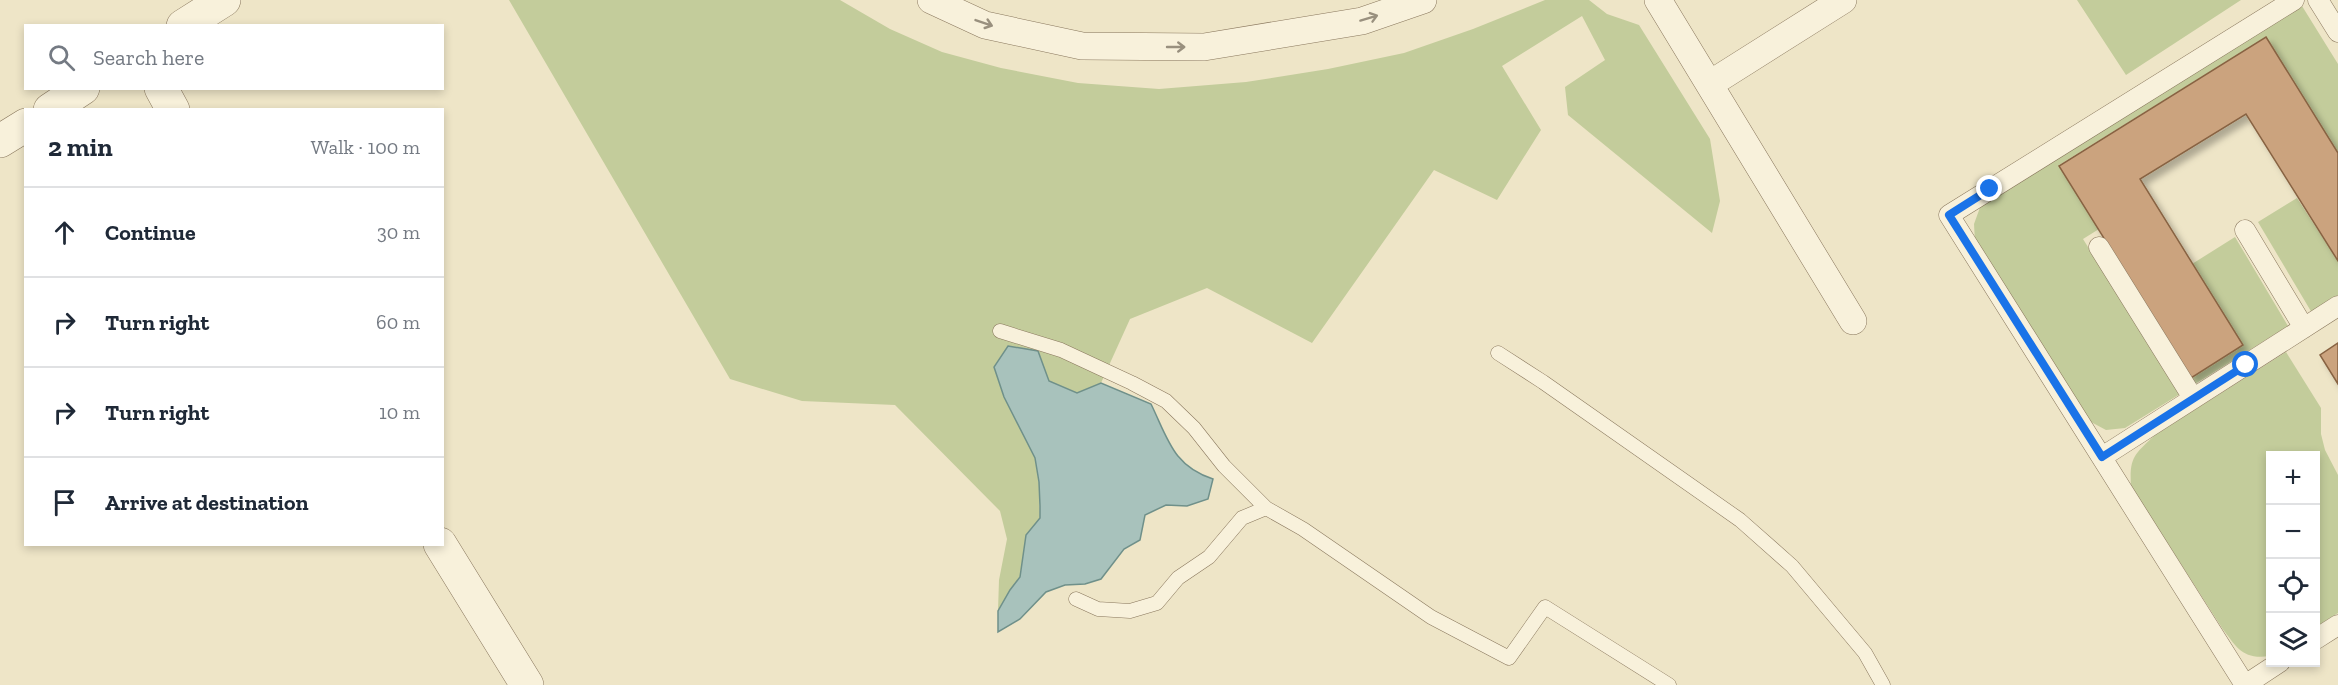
<!DOCTYPE html>
<html lang="en">
<head>
<meta charset="utf-8">
<style>
	body { margin:0; font-family:"Zilla Slab",serif; background:#f6f6f7; color:#1f2937 }
	.controls { position:absolute; right:18px; bottom:18px; display:grid; overflow:hidden; border-radius:0px; box-shadow:0 3px 9px #0003 }
	.controls button { width:54px; height:54px; display:grid; place-items:center; padding:0; border:0; border-bottom:2px solid #e0e1e3; background:#fff; color:#1f2937; font:30px sans-serif }
	.stop { position:absolute; width:18px; height:18px; margin:-14px; border:4px solid #1a73e8; border-radius:50%; background:#fff }
	.stop.end { background:#1a73e8; border-color:#fff; box-shadow:0 2px 6px #0008 }
	.list { margin:0; padding:0; list-style:none }
	h2 { display:flex; justify-content:space-between; align-items:center; height:78px; margin:0; padding:0 24px; font-size:26px }
	h2 small { font-size:20px; font-weight:400; color:#747a83 }
	.list li { display:grid; grid-template-columns:39px 1fr auto; gap:18px; align-items:center; box-sizing:border-box; height:90px; padding:0 24px; border-top:2px solid #e0e1e3 }
	.list b { display:block; font-size:22px; white-space:nowrap }
	.list em { font-size:20px; font-style:normal; color:#747a83 }
	.icon { flex:none; width:33px; height:33px; fill:none; stroke:currentColor; stroke-width:2; stroke-linecap:round; stroke-linejoin:round }
	.map { position:relative; flex:none; width:2338px; height:685px; overflow:hidden }
	.search { position:absolute; background:#fff; box-shadow:0 3px 9px #0003; left:24px; top:24px; width:420px; height:66px; display:flex; align-items:center; gap:15px; box-sizing:border-box; padding:0 21px; border-radius:0px; color:#747a83; font-size:22px }
	.panel { position:absolute; background:#fff; box-shadow:0 3px 9px #0003; left:24px; top:108px; width:420px; height:438px; border-radius:0px }
	.map>svg:first-child { display:block }
	.green { fill:#c3cc9b }
	.water { fill:#a8c2bc; stroke:#6f908a; stroke-width:1.5 }
	.building { fill:#cba37e; stroke:#886343; stroke-width:1.5; filter:url(#shadow) }
	.lines { fill:none; stroke-linecap:round; stroke-linejoin:round }
	.service-casing { stroke:#89775d; stroke-width:15 }
	.pedestrian-casing { stroke:#89775d; stroke-width:21 }
	.minor-casing { stroke:#89775d; stroke-width:28 }
	.tertiary-casing { stroke:#89775d; stroke-width:34 }
	.service { stroke:#f8f1db; stroke-width:14 }
	.pedestrian { stroke:#f8f1db; stroke-width:20 }
	.minor { stroke:#f8f1db; stroke-width:27 }
	.tertiary { stroke:#f8f1db; stroke-width:33 }
	.oneway { stroke:#99907e }
	.route { stroke:#1a73e8; stroke-width:8 }
</style>
</head>
<body>
<div class="map">
<svg width="2338" height="685" viewBox="0 0 2338 685">
	<defs>
		<filter id="shadow"><feDropShadow dx="5.5" dy="5.5" stdDeviation="3" flood-color="#0004"/></filter>
	</defs>
	<rect width="100%" height="100%" fill="#eee5c7"/>
	<path class="green" d="M509 0H840L890 29 942 52 1001 68 1078 83 1159 89 1246 82 1328 69 1404 53 1473 29 1545 0H1589L1607 14 1639 25 1710 139 1720 201 1712 233 1568 115 1565 87 1605 60 1582 16 1502 66 1541 130 1497 200 1434 170 1312 343 1207 288 1130 319 1101 383 1077 393 1049 381 1024 432 1035 458 1039 482 1040 518 1026 535 1020 577 1010 590 998 611 999 580 1007 539 1000 511 895 405 802 401 730 379Z
		M2077 0H2241L2126 75Z
		M2302 6 2338 64V153L2266 37 2059 165 2099 229 2083 239 2180 394 2125 428 2106 430 2091 422 1975 242 1974 224 1982 202Z
		M2297 198 2338 261V295L2312 313 2258 222Z
		M2235 237 2288 326 2195 384 2191 378 2192 264Z
		M2286 352 2321 408V434L2325 450 2338 475V613L2316 627V456H2270V656C2243 660 2237 648 2222 628L2131 486C2129 457 2135 454 2155 435Z"/>
	<path class="water" d="M1008 346 1038 351 1049 381 1077 393 1101 383 1151 404C1168 439 1173 466 1213 479L1208 499 1187 506 1166 505 1145 515 1140 540 1124 549 1101 579 1085 584 1065 585 1046 592 1020 619 998 632V611L1010 590 1020 577 1026 535 1040 518V506L1039 482 1035 458 1004 397 994 367Z"/>
	<path class="building" d="M2266 37 2338 153V261L2246 114 2140 179 2243 345 2191 378 2059 166Z
		M2338 343V384L2320 355Z"/>
	<g class="lines">
		<defs>
			<path id="service" d="M1000 331 1061 350 1132 383 1166 401 1194 428 1224 466 1266 508 1303 529 1431 617 1509 658 1545 607 1669 685
				M1498 353 1543 382 1740 520 1792 566 1865 653 1883 685
				M1076 599 1098 609 1130 611 1157 603 1178 578 1209 557 1242 518 1266 508"/>
			<path id="pedestrian" d="M2318 0 2338 32
				M2245 230 2304 328
				M2099 247 2193 398
				M2102 457 2338 306
				M2316 639 2338 625
				M2280 662 2245 685 1949 215 2294 0"/>
			<path id="minor" d="M931 0 985 25 1082 46 1204 47 1362 21 1423 0
				M1658 0 1853 321
				M1710 84 1843 0"/>
			<path id="tertiary" d="M183 26 224 0
				M161 88 173 110
				M50 110 83 88
				M0 141 26 125
				M440 544 527 685"/>
		</defs>
		<use href="#service" class="service-casing"/>
		<use href="#pedestrian" class="pedestrian-casing"/>
		<use href="#minor" class="minor-casing"/>
		<use href="#tertiary" class="tertiary-casing"/>
		<use href="#service" class="service"/>
		<use href="#pedestrian" class="pedestrian"/>
		<use href="#minor" class="minor"/>
		<use href="#tertiary" class="tertiary"/>
	</g>
	<defs><path id="oneway-shaft" d="M-6 0H5M1.5-3L5.5 0L1.5 3" fill="none" stroke-width="1.6" stroke-linecap="round" stroke-linejoin="round" transform="scale(1.5)"/></defs>
	<g class="oneway">
		<use href="#oneway-shaft" transform="translate(1369 18) rotate(-17)"/>
		<use href="#oneway-shaft" transform="translate(984 23) rotate(19)"/>
		<use href="#oneway-shaft" transform="translate(1176 47)"/>
	</g>
	<g class="lines">
		<path class="route" d="M1990 189 1949 215 2102 457 2246 365"/>
	</g>
</svg>
<div class="controls">
<button>+</button>
<button>−</button>
<button><svg class="icon" aria-label="locate" viewBox="0 0 24 24"><circle cx="12" cy="12" r="6"/><path d="M12 2v4M12 18v4M2 12h4M18 12h4"/></svg></button>
<button><svg class="icon" aria-label="layers" viewBox="0 0 24 24"><path d="M12 4l9 5-9 5-9-5zM3 14l9 5 9-5"/></svg></button>
</div>
<div class="stop" style="left:2246px;top:365px"></div>
<div class="stop end" style="left:1990px;top:189px"></div>
<div class="search"><svg class="icon" aria-label="search" viewBox="0 0 24 24"><circle cx="10" cy="10" r="6"/><path d="M15 15l6 6"/></svg>Search here</div>
<section class="panel">
<h2>2 min<small>Walk · 100 m</small></h2>
<ul class="list">
<li><svg class="icon" aria-label="ahead" viewBox="0 0 24 24"><path d="M12 20V5M6 11l6-6 6 6"/></svg><div><b>Continue</b></div><em>30 m</em></li>
<li><svg class="icon" aria-label="right" viewBox="0 0 24 24"><path d="M7 20v-9h11M14 6l5 5-5 5"/></svg><div><b>Turn right</b></div><em>60 m</em></li>
<li><svg class="icon" aria-label="right" viewBox="0 0 24 24"><path d="M7 20v-9h11M14 6l5 5-5 5"/></svg><div><b>Turn right</b></div><em>10 m</em></li>
<li><svg class="icon" aria-label="arrive" viewBox="0 0 24 24"><path d="M6 21V4h12l-3 4 3 4H6"/></svg><div><b>Arrive at destination</b></div></li>
</ul>
</section>
</div>
</body>
</html>
